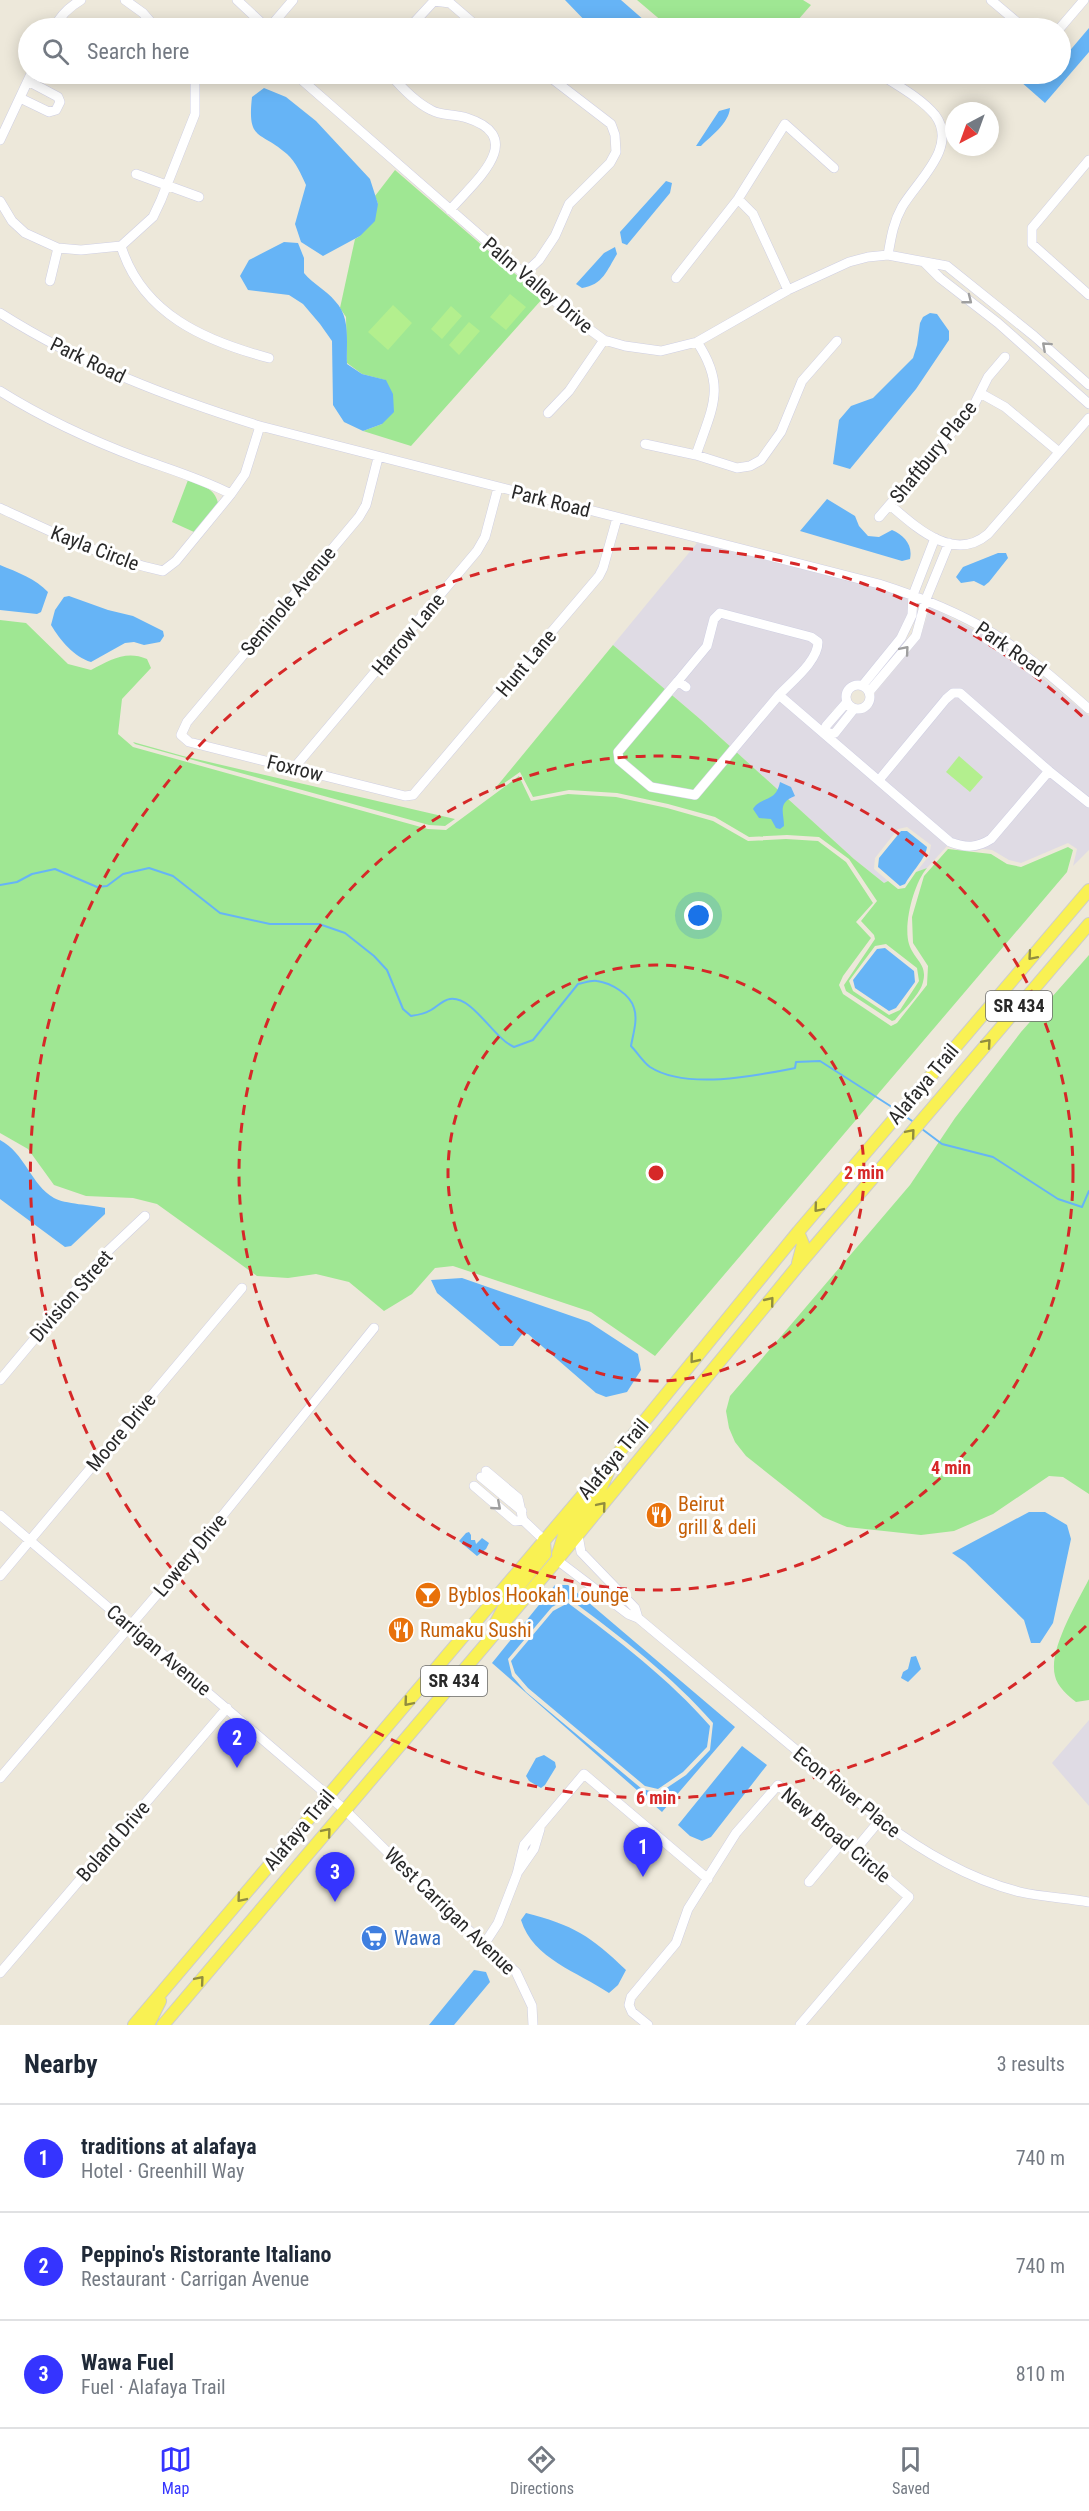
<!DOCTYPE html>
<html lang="en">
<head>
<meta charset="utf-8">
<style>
	body { margin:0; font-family:"Roboto Condensed",sans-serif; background:#f6f6f7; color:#1f2937 }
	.compass { position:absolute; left:945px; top:102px; width:54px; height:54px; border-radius:50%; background:#fff; box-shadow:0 3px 15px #0003; rotate:221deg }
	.you { position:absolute; left:699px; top:916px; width:21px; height:21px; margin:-15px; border:4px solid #fff; border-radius:50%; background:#1a73e8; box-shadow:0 0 0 9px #1a73e833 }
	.badge { display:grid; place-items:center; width:39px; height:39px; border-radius:50%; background:#3534ff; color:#fff; font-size:20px; font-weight:700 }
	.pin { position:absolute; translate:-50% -50px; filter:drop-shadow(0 2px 3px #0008) }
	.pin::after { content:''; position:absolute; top:32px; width:21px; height:18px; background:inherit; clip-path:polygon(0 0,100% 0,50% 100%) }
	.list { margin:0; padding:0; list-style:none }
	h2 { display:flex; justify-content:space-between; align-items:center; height:78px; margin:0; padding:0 24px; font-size:26px }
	h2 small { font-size:20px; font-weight:400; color:#747a83 }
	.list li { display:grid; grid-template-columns:39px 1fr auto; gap:18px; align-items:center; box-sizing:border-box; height:108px; padding:0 24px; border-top:2px solid #e0e1e3 }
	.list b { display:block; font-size:22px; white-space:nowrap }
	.list p { margin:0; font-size:20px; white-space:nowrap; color:#747a83 }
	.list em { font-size:20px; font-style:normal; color:#747a83 }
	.icon { flex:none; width:33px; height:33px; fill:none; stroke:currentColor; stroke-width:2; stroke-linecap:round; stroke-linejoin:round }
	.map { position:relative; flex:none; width:1089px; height:2025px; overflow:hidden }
	.search { position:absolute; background:#fff; box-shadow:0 3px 15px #0003; left:18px; right:18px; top:18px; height:66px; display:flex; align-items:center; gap:15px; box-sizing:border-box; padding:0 21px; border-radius:33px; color:#747a83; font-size:22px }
	.sheet { height:402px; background:#fff }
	nav { display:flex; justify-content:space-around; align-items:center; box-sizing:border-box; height:84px; border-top:2px solid #e0e1e3; background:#fff; font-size:16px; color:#747a83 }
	nav a { display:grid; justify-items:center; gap:3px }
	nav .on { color:#3534ff }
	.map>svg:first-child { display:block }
	.industrial { fill:#dfdbe4 }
	.green { fill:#9fe793; fill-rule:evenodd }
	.pitch { fill:#b3ef8e }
	.water { fill:#66b4f6; fill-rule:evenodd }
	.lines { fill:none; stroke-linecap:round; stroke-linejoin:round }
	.stream { stroke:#66b4f6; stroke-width:2 }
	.minor-casing { stroke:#cfcfe3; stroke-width:10 }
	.major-casing { stroke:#ccc; stroke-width:14 }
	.minor { stroke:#fff; stroke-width:9 }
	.major { stroke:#f9f153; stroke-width:12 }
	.oneway { stroke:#9f9f9f }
	.oneway2 { stroke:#918d3e }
	.ring { fill:none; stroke:#d62828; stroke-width:3; stroke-dasharray:10 8 }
	.labels { text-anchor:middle; stroke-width:6; stroke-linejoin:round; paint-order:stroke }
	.shield { fill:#fff; stroke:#696969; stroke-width:1.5 }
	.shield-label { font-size:18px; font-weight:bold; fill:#292929 }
	.street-label { font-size:20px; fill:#292929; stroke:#fff }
	.food-label { font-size:20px; fill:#c56008; stroke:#fff; text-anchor:start }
	.shop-label { font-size:20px; fill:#366cbe; stroke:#fff; text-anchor:start }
	.centre { fill:#d62828; stroke:#fff; stroke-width:3 }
	.ring-label { font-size:18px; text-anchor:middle; font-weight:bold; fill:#d62828; stroke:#fff; stroke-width:6; stroke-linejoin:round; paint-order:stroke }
</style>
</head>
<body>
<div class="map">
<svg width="1089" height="2025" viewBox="0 0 1089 2025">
	<rect width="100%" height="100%" fill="#ede8da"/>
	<path class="industrial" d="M697 543 878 588 908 598 907 614 897 635 860 681 852 682 845 688 842 701 832 711 846 710 848 724 856 714 864 713 872 707 875 693 920 639 930 607 992 639 1015 655 1089 716V850L1073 866 1077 849 1068 843 1021 863 1009 860 992 850 948 845 927 868 916 872 929 856 931 845 907 827 898 829 875 858 874 869 888 881 884 883 854 859 700 719 613 645Z
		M1089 1720V1806L1052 1763Z"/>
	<path class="green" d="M637 0H803L811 5 791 28H670Z
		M395 170 543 298 411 446 363 431 382 424 385 380 362 374 347 363 346 317 340 308 355 239 360 236 378 204 375 196Z
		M188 480C201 485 215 488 218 503L194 532 172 522Z
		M0 620 26 623 68 664 91 670C110 660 126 650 147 659L151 668 122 699 118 734 133 747 428 829 446 830 519 776 531 801 568 794 616 797 667 808 713 821 748 841 786 839 818 841 846 862 873 903 856 922 871 938 843 976 839 985 843 994 891 1026 897 1023 927 985 928 966 913 943 912 917 924 876 948 849 991 854 1007 864 1021 867 1068 847 1073 850 1067 872 655 1356 591 1312 453 1266 435 1268 412 1294 384 1311 349 1282 316 1274 288 1278 257 1276 157 1204 133 1198 86 1196 54 1185 28 1149 0 1133Z
		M613 645 700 719 854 859 884 883 888 881 898 889 905 888 916 872 927 868C914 883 903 924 909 944 914 960 928 964 923 982 920 995 903 1010 895 1020L892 1021 846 991 844 985 875 939 874 935 861 921 877 901 849 859 819 837 787 835 749 837 715 817 668 804 617 793 569 790 533 797 520 772 493 791ZM886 944 917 968 919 981 900 1010 889 1015 853 991 849 981 875 946Z
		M133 742 183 756 455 819 445 826 429 825 135 744Z
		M1089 955V1494L1063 1477 1049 1476 993 1514 954 1531 921 1535 847 1527 823 1517 746 1456 735 1442 729 1428 726 1411 730 1396 910 1185 955 1118 1021 1032Z
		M1089 1579V1700L1076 1702C1068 1696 1057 1686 1055 1676 1048 1650 1077 1603 1089 1579Z"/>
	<path class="pitch" d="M510 294 526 307 506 330 490 317Z
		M393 305 412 323 388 350 368 332Z
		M451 306 462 316 442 339 431 329Z
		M469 322 480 331 459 355 449 345Z
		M959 756 983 777 970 792 946 772Z"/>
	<path class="water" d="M565 0H621L653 28H592Z
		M1089 28V52L1045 103 1012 74H1060L1061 61Z
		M646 74H678L674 80 661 84Z
		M264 88 286 97 316 121 370 179 378 204 375 221 360 236 323 256 301 242 295 224 306 185C301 174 296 162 287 154 260 130 247 142 252 97Z
		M730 108C729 123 711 136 701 146H696L719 111Z
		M666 181 672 183 670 193 627 245 622 243 620 232Z
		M284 242 298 243 304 258V273C313 284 326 290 335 301 351 317 346 342 347 364L362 374 386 380 393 394 394 412 382 424 363 431 344 422 333 405 332 341 320 324 303 304 289 295 248 290 240 276 249 260Z
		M615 247 617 254C607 270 603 285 582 288L576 284 604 253Z
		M930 313 937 314 949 331V340L916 389 850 469 833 464 839 420 851 406 873 398 913 358 917 345 920 323 923 317Z
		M827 499 855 516 859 526 868 536 879 537 892 530C904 535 913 545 910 559L902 561 800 531Z
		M998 553H1006L1008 558 989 582 984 586 974 581 961 583 956 577 963 567Z
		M0 565C17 572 36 579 48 592L41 612 37 614 0 610Z
		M69 596 108 610 133 616 163 631 164 636 160 642 144 645 134 642 125 643 91 662C74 657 60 640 51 625L55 610 64 597Z
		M780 782 791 787 795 796C777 803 784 812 784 826L780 829 776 828 771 819 759 818 753 809C761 796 776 803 780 782Z
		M901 831H907L927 847C926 858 911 873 905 884L900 886 878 867 879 858Z
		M885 948 914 971 915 982 896 1008 889 1011 855 988 853 980 877 949Z
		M0 1140C25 1153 31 1185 54 1198 64 1204 93 1205 105 1208V1214L71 1246 65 1247 0 1199Z
		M462 1278 589 1322 638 1354 641 1370 627 1392 606 1397 596 1393 528 1334 523 1333 513 1346H500L437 1293 431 1280Z
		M1029 1512H1045L1067 1525 1071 1539 1053 1623 1040 1643H1031L1024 1620 965 1562 952 1553Z
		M469 1532 471 1535V1540H475L476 1544 482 1538 489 1543 486 1549 477 1556 459 1541 466 1533Z
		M555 1585H568L735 1727 662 1812 492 1663ZM567 1599 571 1600C621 1637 672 1676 713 1723L710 1750 686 1775 659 1793 642 1789 526 1692 512 1676 508 1659 552 1607Z
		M568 1603C618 1640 669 1679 710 1726L707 1747 683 1772 658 1789 645 1786 528 1688 515 1673 511 1661 553 1611Z
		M916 1656 921 1669 908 1682 901 1678 903 1672 908 1669 911 1657Z
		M742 1746 767 1765 711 1837 702 1841 690 1836 678 1825Z
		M544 1755 555 1762 556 1767 545 1785 541 1788 529 1781 526 1776 536 1758Z
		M526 1913C573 1925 591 1936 626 1970L618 1985 609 1993C578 1972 533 1959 521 1920Z
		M474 1970 486 1972 490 1982 454 2025H429Z"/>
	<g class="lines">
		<path class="stream" d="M0 885 17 882 32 874 55 869 97 887 107 886 123 874 149 868 173 876 220 913 270 924H319L345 933 374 956 387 970 403 1009 411 1016C417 1015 424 1014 429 1011 436 1008 442 1000 450 999 473 996 493 1038 514 1047L533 1040 578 984C584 983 591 980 597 981 611 983 630 994 634 1008 638 1020 633 1034 631 1046 637 1052 643 1062 650 1067 686 1090 755 1076 795 1068L796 1062 820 1061 895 1109
			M902 1114 915 1123
			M922 1129 942 1144 993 1157 1058 1199 1082 1207 1089 1191"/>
		<defs>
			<path id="minor" d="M125 0 143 13 156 28
				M237 0 267 28
				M991 0 1024 28
				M54 28C60 16 69 7 81 0
				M269 28 293 0
				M409 28 434 1 450 3 479 28
				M1060 28 1084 0
				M136 74 141 77 148 74
				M295 74 578 321 604 340 625 346 661 351 697 342 788 290 849 262 868 257 888 255 947 266 1034 336 1089 385
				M390 74C401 87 415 102 431 110 441 116 455 114 467 118 529 138 474 182 450 210
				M880 74C898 86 921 98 935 115 959 147 917 181 902 207 893 223 891 238 888 255
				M195 76 211 79 221 74
				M20 98 49 112 56 110 60 102 58 97 28 81
				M0 140 31 74
				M1089 160 1032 228V244L1089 295
				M136 174 199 197
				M738 199 753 214 788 290
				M0 201 12 221 25 233 58 248 81 250 121 246 153 217 161 200 195 114V76L192 74
				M121 246C142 314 205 341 269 358
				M924 262 940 278 998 323 1089 404
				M524 274 539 260 555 236 569 204 610 163 616 152 615 135 611 124 546 74
				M676 278 738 199 785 124 834 168
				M50 281 58 248
				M0 313C80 364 170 398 260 426L879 584C920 597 958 612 994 634 1028 655 1059 683 1089 709
				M0 391C43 418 93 441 141 459 172 470 202 479 231 494L176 561 163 571C106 559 52 532 0 508
				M980 393 1005 407 1059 452
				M548 413 569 391 604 340
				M645 444 696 455 737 468 750 466 761 460 781 432 802 381 837 341
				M696 455C712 408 727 387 697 342
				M378 458 366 505 359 517 187 722 181 735 189 742 405 796 413 795 599 576 603 568 617 518
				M231 494 245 474 260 426
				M890 505C917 528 954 563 988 534L1089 418
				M879 517 972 409 988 377 1005 357
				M678 681 707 646 714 619 720 613 811 637 818 642C818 661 792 681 779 695
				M846 697a12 12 0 1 1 24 0a12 12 0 1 1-24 0Z
				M862 686 901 638 912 615 913 595 935 538
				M686 687 678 681 618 752 619 760 651 787 695 795 779 695 950 842C966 848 977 848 991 839L1049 771 960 693H953L946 699 879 780
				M869 692 916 636 926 599 949 543
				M847 702 826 726V734L835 733 854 709
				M294 768 477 551 485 537 498 488
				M1049 771 1089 803
				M0 1380 109 1250 145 1216
				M486 1471 518 1498 523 1520 544 1540
				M481 1477 522 1511
				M474 1486 515 1521 523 1520
				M0 1515 345 1810 446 1910 516 1972 532 2006 533 2025
				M578 1535 581 1552 635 1608 638 1618
				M557 1560 628 1614 638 1618 880 1820C922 1851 968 1879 1020 1892 1042 1897 1066 1898 1089 1902
				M0 1576 242 1288
				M0 1778 189 1557 374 1328
				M855 1850 880 1820
				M518 1872 534 1849 540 1829
				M809 1882 844 1840
				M485 1943 498 1923 517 1874 524 1845 584 1774 708 1879
				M0 1973 227 1708
				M648 2025 632 2012 629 2005 631 1997 676 1943 688 1909 736 1833 778 1785 909 1897 800 2025"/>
			<path id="major" d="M1003 992 1000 1007 1004 1024
				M798 1263 803 1244 798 1232
				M558 1554 564 1535 598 1494 609 1470
				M494 1626 509 1598 545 1554 544 1540
				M134 2025 616 1456 798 1232 1089 890
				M148 2025 160 2001
				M163 2025 557 1560 797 1267 1089 924"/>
		</defs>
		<use href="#minor" class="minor-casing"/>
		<use href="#major" class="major-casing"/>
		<use href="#minor" class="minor"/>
		<use href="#major" class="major"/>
	</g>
	<defs><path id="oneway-chevron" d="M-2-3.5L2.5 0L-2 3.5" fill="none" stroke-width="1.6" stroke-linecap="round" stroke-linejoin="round" transform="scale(1.5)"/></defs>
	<g class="oneway">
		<use href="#oneway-chevron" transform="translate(968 300) rotate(38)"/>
		<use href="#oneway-chevron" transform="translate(1046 346) rotate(-138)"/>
		<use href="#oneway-chevron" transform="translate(905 650) rotate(-50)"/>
		<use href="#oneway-chevron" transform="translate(497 1506) rotate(41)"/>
	</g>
	<g class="oneway2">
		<use href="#oneway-chevron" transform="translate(1032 956) rotate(131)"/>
		<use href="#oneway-chevron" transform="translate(987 1043) rotate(-49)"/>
		<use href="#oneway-chevron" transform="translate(911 1133) rotate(-50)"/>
		<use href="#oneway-chevron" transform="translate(818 1208) rotate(130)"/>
		<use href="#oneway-chevron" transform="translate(770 1301) rotate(-51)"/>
		<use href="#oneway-chevron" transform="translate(694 1359) rotate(129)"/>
		<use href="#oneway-chevron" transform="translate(602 1506) rotate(-50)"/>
		<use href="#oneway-chevron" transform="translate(408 1702) rotate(130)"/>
		<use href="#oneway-chevron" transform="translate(327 1832) rotate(-50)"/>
		<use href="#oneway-chevron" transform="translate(241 1898) rotate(130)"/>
		<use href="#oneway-chevron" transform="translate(200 1980) rotate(-50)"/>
	</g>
	<g class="ring">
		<circle cx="656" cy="1173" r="208"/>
		<circle cx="656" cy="1173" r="417"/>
		<path d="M1086 1626A625 625 0 1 1 1086 720"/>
	</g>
	<defs>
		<symbol id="restaurant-disc" viewBox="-11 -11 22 22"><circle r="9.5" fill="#e8710a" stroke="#fff"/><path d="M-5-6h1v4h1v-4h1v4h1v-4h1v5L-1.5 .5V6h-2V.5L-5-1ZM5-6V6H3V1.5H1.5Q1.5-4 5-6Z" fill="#fff"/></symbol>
		<symbol id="bar-disc" viewBox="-11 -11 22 22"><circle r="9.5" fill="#e8710a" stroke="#fff"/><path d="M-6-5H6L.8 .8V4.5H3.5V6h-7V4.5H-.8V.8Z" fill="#fff"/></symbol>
		<symbol id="supermarket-disc" viewBox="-11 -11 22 22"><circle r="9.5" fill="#3f7fe0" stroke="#fff"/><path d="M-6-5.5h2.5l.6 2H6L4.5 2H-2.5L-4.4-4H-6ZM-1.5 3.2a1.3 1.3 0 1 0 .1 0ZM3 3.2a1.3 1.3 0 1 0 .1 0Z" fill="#fff"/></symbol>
	</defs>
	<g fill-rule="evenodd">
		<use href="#restaurant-disc" x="644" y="1500" width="30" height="30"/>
		<use href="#bar-disc" x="413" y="1580" width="30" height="30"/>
		<use href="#restaurant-disc" x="386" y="1615" width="30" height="30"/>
		<use href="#supermarket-disc" x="359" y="1923" width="30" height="30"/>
	</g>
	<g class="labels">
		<g class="shield">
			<rect x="986" y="991" width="66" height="30" rx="4.5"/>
			<rect x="421" y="1666" width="66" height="30" rx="4.5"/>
		</g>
		<g class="shield-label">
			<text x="1019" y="1012">SR 434</text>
			<text x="454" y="1687">SR 434</text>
		</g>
		<g class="street-label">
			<text transform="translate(538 285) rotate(40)" y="7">Palm Valley Drive</text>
			<text transform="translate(88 360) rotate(26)" y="7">Park Road</text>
			<text transform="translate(933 452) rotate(-51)" y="7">Shaftbury Place</text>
			<text transform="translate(551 501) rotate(14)" y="7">Park Road</text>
			<text transform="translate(95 548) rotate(21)" y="7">Kayla Circle</text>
			<text transform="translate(288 601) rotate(-50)" y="7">Seminole Avenue</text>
			<text transform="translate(408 634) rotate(-50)" y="7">Harrow Lane</text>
			<text transform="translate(1011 649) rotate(35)" y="7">Park Road</text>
			<text transform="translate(526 663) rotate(-50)" y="7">Hunt Lane</text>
			<text transform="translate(295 768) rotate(14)" y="7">Foxrow</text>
			<text transform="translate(923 1084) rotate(-50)" y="7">Alafaya Trail</text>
			<text transform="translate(71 1296) rotate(-49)" y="7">Division Street</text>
			<text transform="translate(121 1432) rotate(-50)" y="7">Moore Drive</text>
			<text transform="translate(613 1459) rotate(-50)" y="7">Alafaya Trail</text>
			<text transform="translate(190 1555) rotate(-50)" y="7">Lowery Drive</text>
			<text transform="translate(159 1650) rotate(40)" y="7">Carrigan Avenue</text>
			<text transform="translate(847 1792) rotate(39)" y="7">Econ River Place</text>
			<text transform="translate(299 1830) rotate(-50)" y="7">Alafaya Trail</text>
			<text transform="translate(836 1835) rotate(40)" y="7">New Broad Circle</text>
			<text transform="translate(113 1841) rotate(-49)" y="7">Boland Drive</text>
			<text transform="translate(450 1911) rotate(44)" y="7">West Carrigan Avenue</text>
		</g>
		<g class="food-label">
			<text x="678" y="1511">Beirut<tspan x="678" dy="23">grill &amp; deli</tspan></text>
			<text x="448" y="1602">Byblos Hookah Lounge</text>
			<text x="420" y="1637">Rumaku Sushi</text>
		</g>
		<g class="shop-label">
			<text x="394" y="1945">Wawa</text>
		</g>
	</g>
	<circle cx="656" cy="1173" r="9" class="centre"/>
	<g class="ring-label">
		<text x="864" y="1179">2 min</text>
		<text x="951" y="1474">4 min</text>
		<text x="656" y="1804">6 min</text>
	</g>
</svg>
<svg class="compass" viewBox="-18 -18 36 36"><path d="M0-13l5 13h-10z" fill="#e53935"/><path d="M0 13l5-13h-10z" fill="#747a83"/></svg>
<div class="you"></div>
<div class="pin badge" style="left:643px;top:1877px">1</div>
<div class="pin badge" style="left:237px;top:1768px">2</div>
<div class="pin badge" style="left:335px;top:1902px">3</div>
<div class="search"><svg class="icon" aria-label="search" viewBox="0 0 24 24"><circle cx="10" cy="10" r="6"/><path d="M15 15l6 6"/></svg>Search here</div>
</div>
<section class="sheet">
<h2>Nearby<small>3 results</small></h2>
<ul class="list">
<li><span class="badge">1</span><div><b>traditions at alafaya</b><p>Hotel · Greenhill Way</p></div><em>740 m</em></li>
<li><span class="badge">2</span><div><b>Peppino's Ristorante Italiano</b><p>Restaurant · Carrigan Avenue</p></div><em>740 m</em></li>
<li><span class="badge">3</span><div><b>Wawa Fuel</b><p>Fuel · Alafaya Trail</p></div><em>810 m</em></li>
</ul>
</section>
<nav>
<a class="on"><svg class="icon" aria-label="map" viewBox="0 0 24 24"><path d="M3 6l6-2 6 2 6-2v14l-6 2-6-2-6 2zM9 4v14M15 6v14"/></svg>Map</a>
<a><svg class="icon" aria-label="directions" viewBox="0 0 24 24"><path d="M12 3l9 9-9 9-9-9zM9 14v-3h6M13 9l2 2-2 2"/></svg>Directions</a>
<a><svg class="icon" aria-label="saved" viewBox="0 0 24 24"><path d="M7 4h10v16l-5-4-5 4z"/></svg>Saved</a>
</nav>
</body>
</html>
